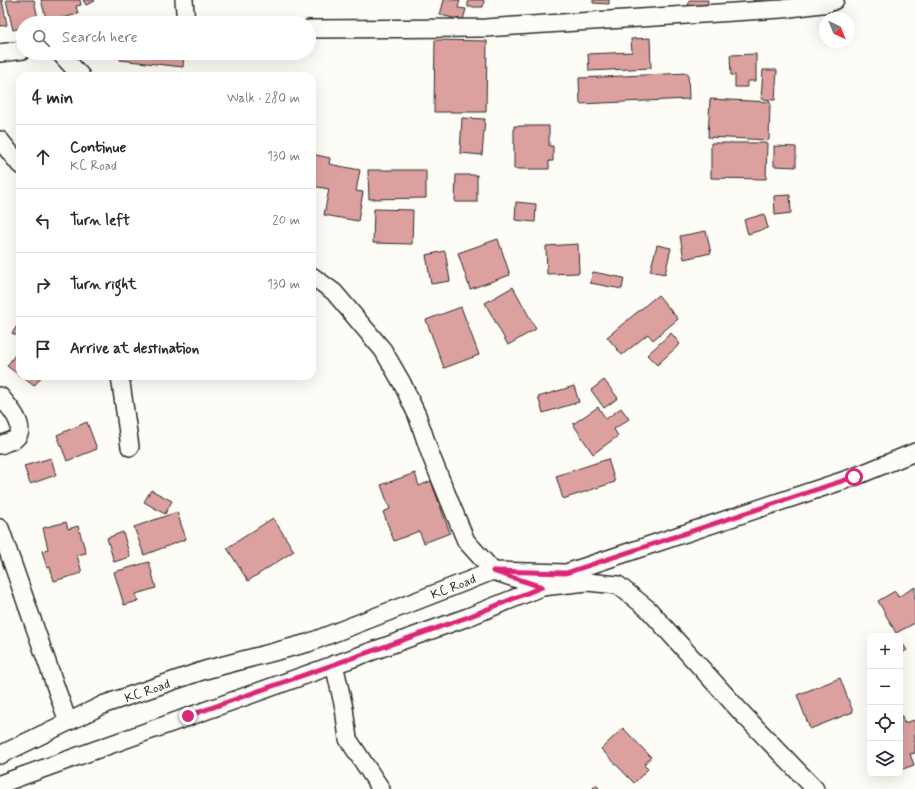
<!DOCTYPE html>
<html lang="en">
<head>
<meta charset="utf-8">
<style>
	body { margin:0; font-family:Mynerve,sans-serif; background:#f7f7f7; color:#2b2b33 }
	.controls { position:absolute; right:12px; bottom:12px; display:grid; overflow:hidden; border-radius:8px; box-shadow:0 4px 16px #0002 }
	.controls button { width:36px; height:36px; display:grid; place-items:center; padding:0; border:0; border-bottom:1px solid #e1e1e2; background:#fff; color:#2b2b33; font:20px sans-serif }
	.compass { position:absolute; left:819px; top:12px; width:36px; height:36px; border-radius:50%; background:#fff; box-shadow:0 4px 16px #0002; rotate:137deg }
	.stop { position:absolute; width:12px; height:12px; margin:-9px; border:3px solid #db2777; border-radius:50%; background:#fff }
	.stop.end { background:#db2777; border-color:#fff; box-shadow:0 1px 4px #0008 }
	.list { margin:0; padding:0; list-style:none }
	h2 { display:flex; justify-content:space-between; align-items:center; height:52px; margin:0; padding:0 16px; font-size:17px }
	h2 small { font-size:13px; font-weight:400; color:#7c7c81 }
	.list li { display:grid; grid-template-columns:26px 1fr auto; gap:12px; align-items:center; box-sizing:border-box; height:64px; padding:0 16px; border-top:1px solid #e1e1e2 }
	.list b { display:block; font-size:15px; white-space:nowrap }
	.list p { margin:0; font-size:13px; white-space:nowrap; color:#7c7c81 }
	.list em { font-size:13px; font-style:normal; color:#7c7c81 }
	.icon { flex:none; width:22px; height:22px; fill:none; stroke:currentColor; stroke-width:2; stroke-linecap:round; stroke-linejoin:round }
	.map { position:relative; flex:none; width:915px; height:789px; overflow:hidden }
	.search { position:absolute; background:#fff; box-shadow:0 4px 16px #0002; left:16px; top:16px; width:300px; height:44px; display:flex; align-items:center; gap:10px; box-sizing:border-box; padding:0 14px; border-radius:22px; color:#7c7c81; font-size:15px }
	.panel { position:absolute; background:#fff; box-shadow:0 4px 16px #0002; left:16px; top:72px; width:300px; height:308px; border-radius:12px }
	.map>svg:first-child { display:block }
	.building { fill:#dca19f; stroke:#2b2b2b }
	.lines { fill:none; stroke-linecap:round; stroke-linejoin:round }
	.street-casing { stroke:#2b2b2b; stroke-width:20 }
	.street { stroke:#fdfcf7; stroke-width:17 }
	.route { stroke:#db2777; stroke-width:5 }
	.labels { text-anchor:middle; stroke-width:4; stroke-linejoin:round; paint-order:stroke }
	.street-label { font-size:13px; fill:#2b2b2b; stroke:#fdfcf7 }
</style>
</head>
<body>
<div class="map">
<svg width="915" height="789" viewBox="0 0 915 789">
	<rect width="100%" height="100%" fill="#fdfcf7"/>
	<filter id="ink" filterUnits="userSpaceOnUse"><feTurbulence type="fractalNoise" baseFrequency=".025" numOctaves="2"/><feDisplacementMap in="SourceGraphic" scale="8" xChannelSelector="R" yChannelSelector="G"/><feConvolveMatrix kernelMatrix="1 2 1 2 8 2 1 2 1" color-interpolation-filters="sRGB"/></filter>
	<g filter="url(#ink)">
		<path class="building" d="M0 0H2L7 25 0 26Z
			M6 0H34L39 23H23V35H22L20 28 13 30Z
			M41 0H80L81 5 76 6 78 14 47 22Z
			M83 0H94L95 1 86 5Z
			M444 0H460L458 8 466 9 463 20 440 15Z
			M468 0H484L483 7H468Z
			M593 0H609V4L593 3Z
			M689 0H708L707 8 688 7Z
			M753 0H765V4H753Z
			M650 38 651 68 589 71 588 54 632 52 631 39Z
			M435 40 487 41 486 112H434Z
			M120 53H184L183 67 120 60Z
			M756 54V81H747V87H735V75H731L730 55Z
			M763 70H777L775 100 761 99Z
			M688 73 689 99 580 104 579 78Z
			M710 99 770 102 769 140 708 137Z
			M462 118 485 119 482 155 460 153Z
			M514 126H549V146H553V161H549V169H514Z
			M711 143H767L766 179 711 178Z
			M774 146 796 147V167L774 166Z
			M312 154 330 158 329 164 360 170 356 191 363 192 358 221 324 215 329 189 312 186Z
			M368 170H426V198L369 199Z
			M456 175H477V202H455Z
			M790 195 791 213 775 215 774 196Z
			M516 202 536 204 535 222 515 220Z
			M374 209 413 210 412 244 373 243Z
			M764 214 768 228 748 234 744 220Z
			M706 231 711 253 684 259 680 236Z
			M498 239 510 275 470 289 458 253Z
			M578 244 579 273 547 274 546 246Z
			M657 245 671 248 665 274 650 271Z
			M445 251 450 281 431 284 426 255Z
			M593 272 624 278 622 289 590 283Z
			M513 287 536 329 508 345 485 303Z
			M658 295 678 319 653 340 648 334 622 355 607 337Z
			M461 307 479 355 444 368 426 320Z
			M20 322V338L12 333Z
			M671 333 680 344 657 365 647 355Z
			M20 348V376L7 366Z
			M21 376H42L34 386Z
			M604 380 618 398 604 408 591 390Z
			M574 386 579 402 543 413 538 397Z
			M598 407 606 419 621 408 629 419 614 429 618 436 593 454 573 424Z
			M87 422 97 449 67 461 57 435Z
			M51 458 56 475 30 484 24 466Z
			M608 459 615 482 563 499 556 476Z
			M415 473 419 486 431 481 450 533 424 543 419 531 394 541 383 512 390 509 381 485Z
			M151 490 172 501 165 514 144 502Z
			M177 512 186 539 144 555 134 527Z
			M273 518 294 551 248 581 227 548Z
			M66 522 68 529 78 526 86 553 77 555 82 573 54 581 50 567 47 568 42 551 48 549 43 528Z
			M123 532 130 557 114 562 107 538Z
			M149 562 156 588 136 594 138 601 124 605 114 572Z
			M915 587V623L896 633 878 601 895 591 898 597Z
			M900 640 907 650 900 654Z
			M840 678 853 712 810 729 797 695Z
			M900 716H902L904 723 915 720V753L910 754 914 765 900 770Z
			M623 728 651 757 644 765 648 769 634 783 601 749Z
			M596 785 600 789H592Z"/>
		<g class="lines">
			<defs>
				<path id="street" d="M184 0 186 23
					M309 29 485 28 782 9 829 3 835 0
					M0 53 23 50
					M60 53 81 76
					M0 140 20 165
					M312 276 334 292 383 350 402 383 417 415 431 456 466 541 493 571 542 587 587 582 618 585 648 609 739 710 815 789
					M120 376 130 447
					M0 396C8 405 29 428 15 439 11 441 5 443 0 445
					M0 528 68 722
					M334 664 344 708 348 739 381 789
					M0 755 105 704 205 670 308 643 493 571 566 573 854 477 915 452
					M0 784 468 617 542 587"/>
			</defs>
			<use href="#street" class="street-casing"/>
			<use href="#street" class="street"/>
		</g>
	</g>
	<g class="lines" filter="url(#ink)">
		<path class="route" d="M188 716 468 617 542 587 493 571 566 573 854 477"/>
	</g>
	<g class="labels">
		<g class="street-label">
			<text transform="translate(453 586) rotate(-21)" y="5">KC Road</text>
			<text transform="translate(147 690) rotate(-19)" y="5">KC Road</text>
		</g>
	</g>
</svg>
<div class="controls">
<button>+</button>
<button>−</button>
<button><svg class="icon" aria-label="locate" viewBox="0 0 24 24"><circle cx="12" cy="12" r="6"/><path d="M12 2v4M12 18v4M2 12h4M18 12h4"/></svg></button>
<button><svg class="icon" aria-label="layers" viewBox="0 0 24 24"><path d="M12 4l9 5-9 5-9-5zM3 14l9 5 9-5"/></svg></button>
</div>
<svg class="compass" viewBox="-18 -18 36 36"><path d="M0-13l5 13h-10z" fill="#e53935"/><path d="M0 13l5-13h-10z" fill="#7c7c81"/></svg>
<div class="stop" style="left:854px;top:477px"></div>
<div class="stop end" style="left:188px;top:716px"></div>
<div class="search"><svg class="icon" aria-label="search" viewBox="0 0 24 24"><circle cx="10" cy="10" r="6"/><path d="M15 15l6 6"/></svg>Search here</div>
<section class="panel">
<h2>4 min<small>Walk · 280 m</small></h2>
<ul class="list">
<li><svg class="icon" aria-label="ahead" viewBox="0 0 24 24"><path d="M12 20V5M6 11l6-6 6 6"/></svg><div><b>Continue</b><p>KC Road</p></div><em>130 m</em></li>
<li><svg class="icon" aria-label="left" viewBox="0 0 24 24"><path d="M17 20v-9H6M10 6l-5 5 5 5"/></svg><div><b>Turn left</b></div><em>20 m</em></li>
<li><svg class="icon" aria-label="right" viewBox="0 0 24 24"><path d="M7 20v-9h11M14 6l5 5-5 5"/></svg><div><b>Turn right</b></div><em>130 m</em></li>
<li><svg class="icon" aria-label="arrive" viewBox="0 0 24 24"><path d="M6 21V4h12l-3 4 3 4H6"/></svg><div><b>Arrive at destination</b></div></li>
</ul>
</section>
</div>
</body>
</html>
